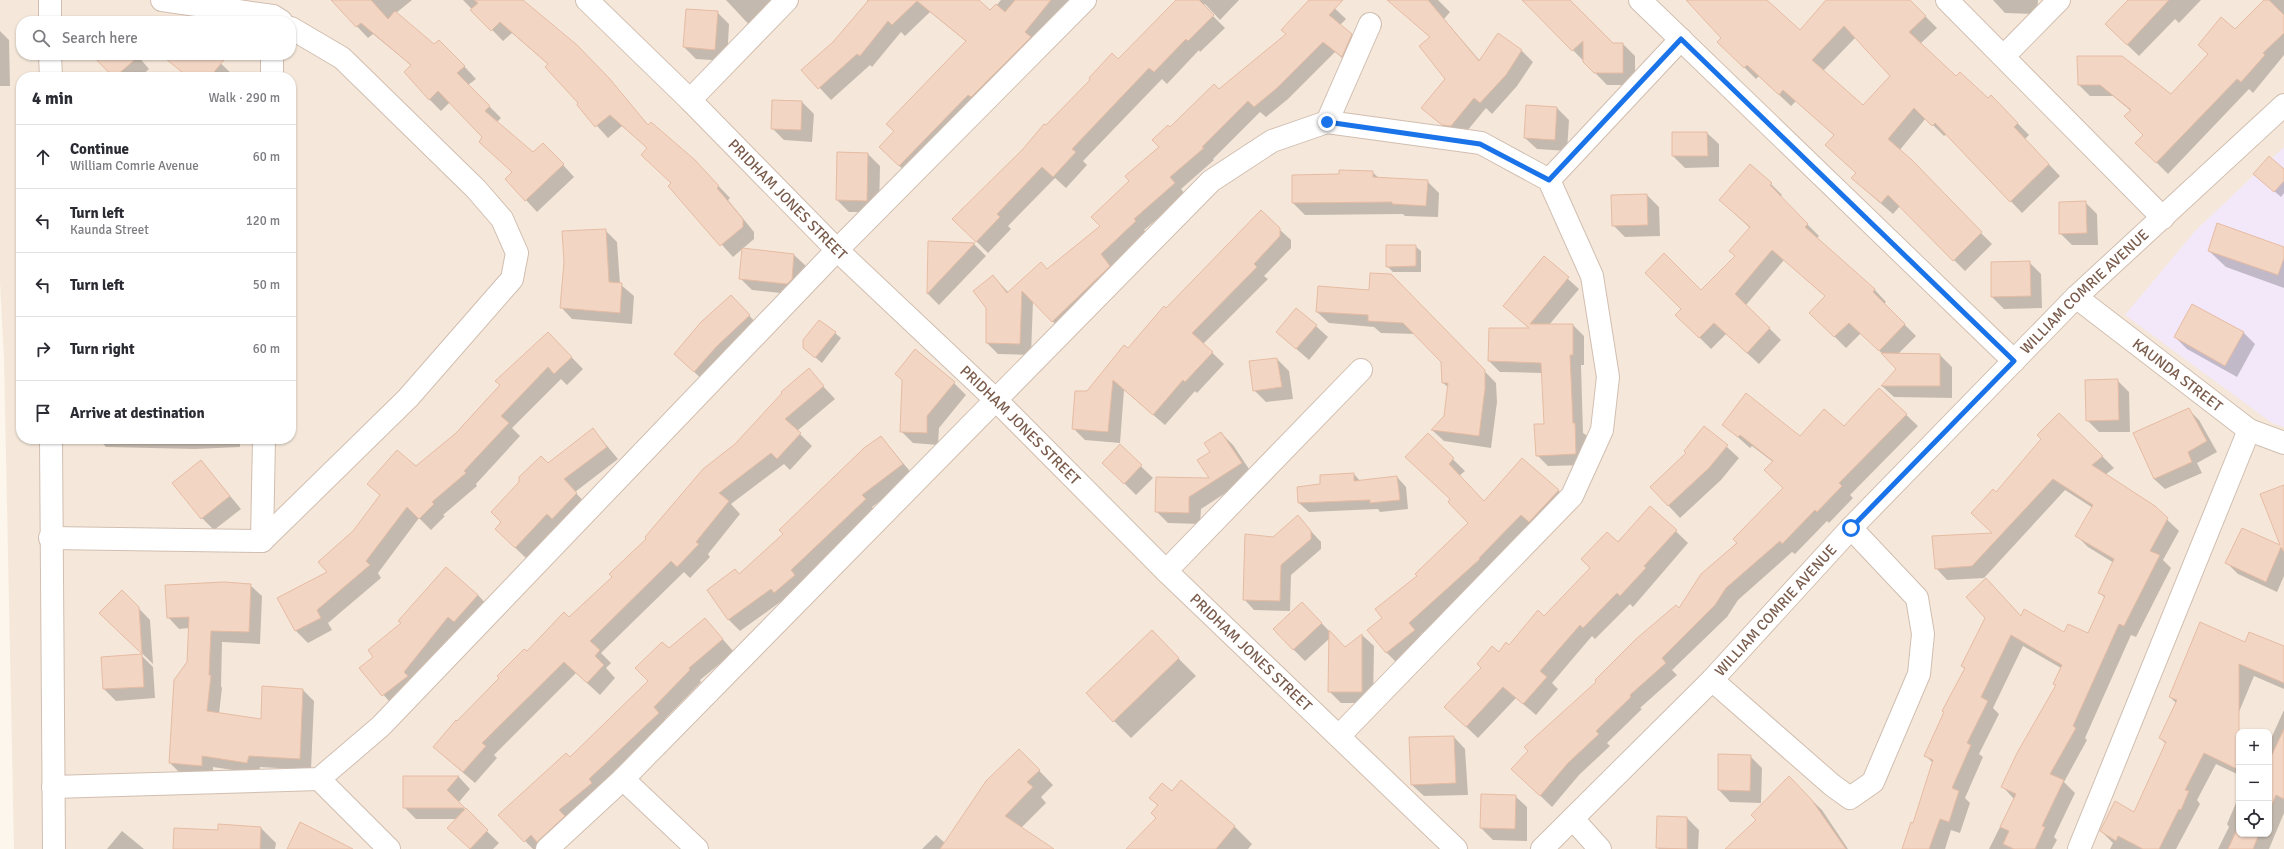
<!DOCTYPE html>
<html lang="en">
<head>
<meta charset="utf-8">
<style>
	body { margin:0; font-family:Signika,sans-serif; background:#f2f2f3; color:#2b2b33 }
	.controls { position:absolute; right:12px; bottom:12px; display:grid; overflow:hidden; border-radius:8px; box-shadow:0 1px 3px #0004 }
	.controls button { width:36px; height:36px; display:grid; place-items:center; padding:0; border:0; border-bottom:1px solid #e1e1e2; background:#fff; color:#2b2b33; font:20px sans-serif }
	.stop { position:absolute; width:12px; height:12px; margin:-9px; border:3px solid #1a73e8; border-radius:50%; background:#fff }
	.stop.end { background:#1a73e8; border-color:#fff; box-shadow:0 1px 4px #0008 }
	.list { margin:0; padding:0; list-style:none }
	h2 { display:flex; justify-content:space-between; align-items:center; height:52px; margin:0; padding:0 16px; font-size:17px }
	h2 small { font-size:13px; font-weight:400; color:#7c7c81 }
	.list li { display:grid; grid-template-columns:26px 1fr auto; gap:12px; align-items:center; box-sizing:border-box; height:64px; padding:0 16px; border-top:1px solid #e1e1e2 }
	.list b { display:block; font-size:15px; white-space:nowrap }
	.list p { margin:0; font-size:13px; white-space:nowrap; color:#7c7c81 }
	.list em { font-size:13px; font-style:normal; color:#7c7c81 }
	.icon { flex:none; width:22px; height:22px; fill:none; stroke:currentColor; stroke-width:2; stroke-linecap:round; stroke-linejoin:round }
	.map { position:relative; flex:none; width:2284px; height:849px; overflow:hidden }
	.search { position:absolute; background:#fff; box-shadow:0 1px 3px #0004; left:16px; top:16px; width:280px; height:44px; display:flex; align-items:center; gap:10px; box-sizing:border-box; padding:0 14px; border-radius:16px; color:#7c7c81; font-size:15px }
	.panel { position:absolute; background:#fff; box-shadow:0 1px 3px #0004; left:16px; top:72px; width:280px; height:372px; border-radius:16px }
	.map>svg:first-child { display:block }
	.residential { fill:#f5e8da; fill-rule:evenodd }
	.education { fill:#f3e8fa }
	.shadow { fill:#0003; fill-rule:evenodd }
	.building { fill:#f3d5c3; stroke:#e6bba3; fill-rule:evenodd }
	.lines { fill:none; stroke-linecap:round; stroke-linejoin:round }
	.street-casing { stroke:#d1beb0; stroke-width:24 }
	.street { stroke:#fff; stroke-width:22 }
	.route { stroke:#1a73e8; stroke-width:5 }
	.labels { text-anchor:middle; stroke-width:3.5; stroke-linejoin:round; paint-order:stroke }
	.street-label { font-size:15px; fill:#7a5c4d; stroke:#fffaf3 }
</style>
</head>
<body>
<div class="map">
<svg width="2284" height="849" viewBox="0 0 2284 849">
	<rect width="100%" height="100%" fill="#fdf6ec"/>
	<path class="residential" d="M0 0H2284V849H14L4 359 0 282ZM21 21H291V55H21ZM21 77H291V439H21ZM2239 732H2269V834H2239Z"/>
	<path class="education" d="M2284 147V427L2272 423 2125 315 2196 230Z"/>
	<path class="shadow" d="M332 0H412L396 13 434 45 451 52 476 79 468 85 501 118 497 122 533 153 555 156 574 177 537 212 526 200 513 172 484 137 450 102 441 111 429 99 412 66 373 34 368 38Z
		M463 0H522L588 58 649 126 706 173 730 198 728 200 754 232V239L733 257 669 186 672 183 648 148 622 126 608 138 578 105 580 103 549 65 512 33 503 41Z
		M726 0H786L754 30Z
		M871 0H977L991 12 1001 0H1072L911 177 892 159 895 131 967 42 930 12 905 36 901 32 872 67 870 65 831 100 803 70 834 43Z
		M1178 0H1239L1220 20 1205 4 1203 6 1225 28 1200 52 1199 50 1167 84 1162 79 1083 161 1087 165 1066 188 1055 178 1008 226 1011 229 988 253 966 231 1046 127 1118 61Z
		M1311 0H1326L1346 19 1340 25 1363 46 1353 67 1335 52 1288 99 1266 117 1260 112 1213 159 1214 160 1181 189 1186 195 1144 230 1147 233 1111 266 1121 277 1064 333 1033 301 1031 355 998 354 987 343 993 276 1009 293 1047 270 1101 226 1130 181 1160 147 1170 129 1287 35Z
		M1400 0H1438L1450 12 1444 19 1480 61 1498 35 1522 51 1533 62 1517 86 1492 114 1486 108 1462 137 1455 136 1422 108 1446 79 1431 38 1395 6Z
		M1526 0H1569L1614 44H1623L1635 56V85H1607L1532 8Z
		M1688 0H1766L1800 32 1827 0H1909L1937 28 1920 44 1956 78 1988 100 1991 96 2029 135 2025 139 2060 176 2022 213 1947 134 1944 136 1926 118 1899 151 1992 244 1965 271 1900 206 1893 214 1864 189 1852 178 1856 173 1835 136 1796 101 1791 106 1759 76 1756 79 1719 42 1723 38ZM1856 37 1892 76 1863 106 1823 71Z
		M1993 0H2038L2037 14 2005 13Z
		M2134 0H2201L2179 23 2175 19 2139 56 2118 36Z
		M2266 0H2284V55L2253 93 2249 89 2168 174 2137 143 2144 135 2131 111 2113 96H2090L2079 85 2078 57 2171 96Z
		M717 12 729 24 727 61 696 59 684 47Z
		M0 31 9 40 10 86H0Z
		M94 55H137L149 69 140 77H67V74L110 73Z
		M184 55H212L233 75 231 77H187L175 65Z
		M802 102 814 114 812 142 784 140 772 128Z
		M1527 106 1557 108 1569 120 1567 151 1537 149 1525 138Z
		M1707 133 1719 144V167L1685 168 1673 156Z
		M868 154 880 166 879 212H849L837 200Z
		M2284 171V193L2281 197 2260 179Z
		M1372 172 1379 178 1427 181 1439 193 1438 217 1405 216 1403 214 1305 215 1293 203 1340 175Z
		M1771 184 1782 195 1780 197 1819 236 1816 239 1875 290 1886 302 1884 304 1916 336 1898 354 1940 355 1952 367V398L1894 397 1882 386 1898 369 1861 333 1846 348 1822 324 1826 297 1784 260 1746 305 1781 340 1759 364 1726 334 1711 349 1677 315 1736 256 1750 228 1720 200Z
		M1647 195 1659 207 1660 236 1625 237 1613 225Z
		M2085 202 2097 214 2098 245H2072L2060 233Z
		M1279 229 1291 240V248L1264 276 1268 279 1203 344 1224 364 1197 393 1195 391 1165 425 1124 390 1120 443 1085 440 1073 428 1087 393 1128 349Z
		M605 230 617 242 620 284 634 296 632 324 572 319 561 307Z
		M929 242 974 244 986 256 939 305 928 294Z
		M1415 246 1421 251V272H1393L1387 266Z
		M2284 248V288L2226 267 2209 251Z
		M794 255 806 266 803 291 799 295 752 290 740 278Z
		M1545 258 1579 289 1549 325H1573L1584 336V365H1581L1583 433 1586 435 1587 465 1548 466 1537 455 1545 425 1542 373 1500 372 1489 361 1530 329 1504 305Z
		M2029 262 2041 274 2042 308 2004 309 1992 297V263Z
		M1403 287 1496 383 1497 402 1491 448 1444 441 1432 430 1445 416 1449 388 1443 383 1442 362 1416 334 1381 333 1374 327 1329 323 1317 312 1370 291Z
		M742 308 761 328 706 383 675 354Z
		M1297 309 1328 337 1309 360 1277 332Z
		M2243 332 2255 344 2237 377 2187 349 2175 337Z
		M548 333 583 369 567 385 561 379 512 428 520 436 476 484 477 486 443 515 445 516 431 530 419 518 378 573 381 578 328 623 332 630 308 643 296 631 279 598 328 572 354 532 381 496 369 484 416 468 456 433Z
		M835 333 841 338 822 363 804 348Z
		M1277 359 1289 371 1293 399 1266 402 1254 390 1250 362Z
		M808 370 835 399 797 431 812 446 790 470 784 464 731 504 740 514 708 554 710 557 690 578 684 572 601 653 611 663 606 668 615 678 600 695 576 673 494 755 497 758 475 783 446 758 434 747 527 652 569 619 614 577 647 539Z
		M2117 380 2129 392 2130 432H2099L2087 420Z
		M954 383 966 395 939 428 938 445 913 443 901 431Z
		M1879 389 1918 426 1850 495 1853 498 1829 523 1827 521 1795 554 1792 552 1738 600 1727 617 1672 670 1677 675 1640 708 1642 709 1607 743 1610 746 1579 775 1552 807 1524 780 1679 609 1784 488 1773 462 1752 446 1750 448 1723 424 1801 437 1844 427Z
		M2188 409 2199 420 2217 452 2197 463 2202 473 2165 489 2154 479 2134 433Z
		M1705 427 1739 458 1721 480 1680 518 1651 487 1688 453Z
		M593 429 618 459 575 492 588 506 527 559 508 541 502 522 548 464Z
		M1221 433 1233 445 1253 475 1201 509 1200 524 1168 523 1156 511 1211 479V452Z
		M1428 435 1465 471 1459 476 1484 502 1558 490 1570 502 1420 635 1425 642 1398 664 1386 652 1383 618 1469 523 1451 500Z
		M881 437 914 476 872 507 877 512 783 600 740 631 728 619 739 575 784 534Z
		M99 439H240V447L195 449 106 447Z
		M1120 446 1153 478 1136 495 1104 463Z
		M2102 456 2114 468 2105 475 2154 507 2179 531 2163 560 2171 568 2136 637 2131 635 2085 738 2087 740 2064 782 2075 793 2054 837 2057 840 2052 849H1989L2014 799 2003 787 2057 686 2054 683 2061 668 2023 646 1993 708 1999 714 1979 754 1983 757 1965 798 1970 803 1960 833 1951 830 1945 849H1905L1933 763 1926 756 1965 669 1962 666 1986 618 2021 617 2065 634H2089L2105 598 2100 593 2114 563 2088 547 2076 535 2093 508 2065 490 1984 578 1947 580 1936 568 1994 534 1996 493Z
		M201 461 241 509 214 530 202 518Z
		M1354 474 1360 481 1397 477 1406 487 1408 509 1380 512 1378 509 1309 512 1299 503 1321 485Z
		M2284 486V576L2277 592 2238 574 2227 563 2242 529 2282 547Z
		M1651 507 1688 543 1633 607 1630 604 1595 639 1592 636 1552 683 1558 689 1536 715 1516 698 1478 738 1458 719 1499 653 1545 617Z
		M1298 517 1321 542V549L1291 575 1290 611 1254 610 1244 599 1274 538Z
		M250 585 262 596 260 644 222 642 221 686 222 688 219 714 261 720 303 690 314 701 311 770 260 767 259 774 213 767V777L181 774 170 763 188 662 189 628 179 629 168 617Z
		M122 591 150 620 153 664 112 624Z
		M478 595 489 607 395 708 361 669Z
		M1314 615 1345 648 1362 635 1374 646 1373 703H1341L1329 691 1330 638 1305 661 1293 649Z
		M705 619 734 652 700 680 701 682 665 719 670 725 541 849H533L499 815 570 758 649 681 669 650Z
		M2246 643 2284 647V689L2254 676 2229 736 2239 741V775L2216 764 2197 800 2200 804 2176 849H2110L2113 843 2101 831 2135 813 2166 744 2160 738 2177 704 2170 697Z
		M1169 649 1196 676 1131 738 1114 721Z
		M141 655 153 667 155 698 116 701 104 689Z
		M2284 710V813L2269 849H2218L2229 827 2227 824 2239 796V834H2269V743Z
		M1454 737 1465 749 1468 795 1424 796 1412 785Z
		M1019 750 1053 785 1041 797 1046 803 1021 828 1048 849H922L936 835 945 843Z
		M1750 756 1762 768 1761 803 1730 802 1719 790Z
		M404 777H459L470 789 458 803 499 843 493 849H470L449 828 457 819H416L404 807Z
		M1789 778 1822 810 1848 849H1726L1757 820Z
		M1181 782 1235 827 1252 844 1248 849H1127L1157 818 1158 806 1151 798 1172 793Z
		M1515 796 1527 807V841L1493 840 1481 828Z
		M1687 818 1699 830 1698 849H1659L1657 847Z
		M261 828 276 843 275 849H174L219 831Z
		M122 831 144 849H107Z"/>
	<path class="building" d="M331 0H371L388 19 395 11 434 44 439 40 465 66 457 73 490 106 485 111 533 152 543 143 564 164 525 201 505 179 512 172 479 142 482 137 438 91 429 100 404 72 411 65 361 23 356 27Z
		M474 0H523L577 45 609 78 648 125 651 122 695 160 719 186 717 188 743 219V227L720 246 668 186 671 183 641 155 647 148 610 115 595 127 577 105 578 103 545 67 548 64 500 22 491 31 470 10 478 3Z
		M867 0H979L990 10 996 4 1005 12 1015 0H1051L1025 32 1031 37 971 97 968 95 899 166 879 147 894 131 886 124 966 41 917 1 892 25 888 21 860 56 857 54 818 89 801 70 833 42 868 1Z
		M1176 0H1199L1214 15 1188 41 1186 39 1154 72 1149 68 1072 149 1076 152 1053 177 1042 167 997 214 1000 217 976 242 952 219 1023 149 1044 124 1046 125 1090 80 1089 78 1112 53 1118 59Z
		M1309 0H1343L1329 15 1352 34 1342 57 1323 42 1277 88 1254 107 1248 101 1202 147 1204 148 1170 177 1175 183 1134 219 1136 221 1101 254 1110 266 1052 322 1022 291 1020 344 986 343V308L973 291 993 275 1007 293 1041 262 1047 269 1100 226 1091 217 1129 181 1125 176 1159 147 1152 140 1168 125 1170 127 1214 84 1219 89 1286 34 1281 30Z
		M1387 0H1428L1479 61 1498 33 1522 50 1506 75 1480 103 1474 98 1451 126 1442 125 1421 108 1445 79 1419 46 1430 37Z
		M1522 0H1570L1613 43H1623V73H1594L1583 62V41L1572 51Z
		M1686 0H1767L1800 30 1826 0H1910L1926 16 1909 32 1956 76 1960 72 1988 98 1991 95 2018 123 2014 127 2049 164 2010 202 1935 123 1932 126 1914 108 1888 139 1912 160 1982 232 1953 261 1888 195 1881 203 1851 178 1856 173 1825 145 1834 135 1783 90 1779 95 1747 65 1744 68 1717 42 1721 38ZM1844 26 1890 76 1863 105 1812 60Z
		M2128 0H2169L2127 45 2105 24Z
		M2264 0H2269L2284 15V33L2263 53 2265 55 2241 82 2237 79 2156 163 2135 143 2143 135 2124 116 2131 110 2100 85H2078L2077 56H2122L2171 94 2208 54 2198 45 2221 17 2235 29Z
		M686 9 718 11 715 50 683 47Z
		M92 55H140L115 77H113Z
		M161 55H228L210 77H188Z
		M772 100 802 101 801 130 771 129Z
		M1526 105 1557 107 1555 140 1524 138Z
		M1672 132H1707L1708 156H1672Z
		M837 152 868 153 867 201 836 200Z
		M2269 156 2284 169V181L2274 192 2253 174Z
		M1750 164 1772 183 1770 185 1808 224 1805 227 1875 289 1873 292 1905 324 1879 351 1849 323 1834 337 1809 313 1825 296 1772 250 1735 294 1770 328 1747 353 1714 323 1699 338 1675 315 1681 309 1645 273 1664 253 1701 290 1735 256 1729 251 1750 227 1719 200Z
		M1339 170 1373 171V177L1428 180 1426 206 1392 204V202L1292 203V175L1339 174Z
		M1647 194 1648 225 1612 226 1611 195Z
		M2086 201 2087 233 2059 234V202Z
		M1261 210 1280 228V236L1254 264 1257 267 1192 333 1213 352 1185 382 1183 380 1153 415 1113 380 1108 432 1072 429 1075 391H1087L1124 345 1128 348 1164 306 1166 308Z
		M2217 223 2284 247V258L2278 275 2208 251Z
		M606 229 609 282 622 283 620 313 560 308 564 262 562 231Z
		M928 241 975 243 927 294Z
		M1386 245H1416V266L1386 267Z
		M742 248 794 254 792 279 787 284 739 279Z
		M1544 256 1569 277 1530 324H1573V355H1570L1573 423H1575L1576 454 1536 456 1534 424H1544L1541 363 1488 361 1489 328H1529L1503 306Z
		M2030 261 2031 296 1991 297V262Z
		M1370 273 1391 274 1485 370V389L1479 436 1431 430 1444 416 1448 383H1442L1441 362 1403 323 1368 321V315L1316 312 1318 286 1369 290Z
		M731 295 750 315 717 346 694 372 674 354 701 322Z
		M2192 304 2244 332 2225 366 2174 337Z
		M1296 308 1317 325 1296 349 1276 332Z
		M819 320 836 332 815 358 803 348V340Z
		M548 332 572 357 554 374 548 367 501 416 509 423 464 471 466 473 432 502 434 504 419 519 407 507 366 561 370 565 317 610 321 618 295 631 277 598 327 572 318 562 353 531 380 495 367 484 397 450 416 466 456 433 500 385 495 381Z
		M915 349 955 382 927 416V433L900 432 902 380 895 374Z
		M1881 353 1940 354V386H1881L1896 369Z
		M1277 358 1282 387 1253 391 1249 361Z
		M809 368 824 386 785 419 801 433 777 459 771 453 719 493 729 501 696 542 699 544 677 567 671 561 590 641 600 650 595 656 604 665 587 683 564 662 482 743 486 746 463 772 433 747 456 720 457 721 499 678 497 676 524 649 527 651 564 612 569 617 612 577 609 574 646 539 645 537 703 469 735 444 782 393 781 392Z
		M2118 379 2119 420 2086 421 2085 380Z
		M1879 388 1907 414 1839 483 1842 486 1817 512 1815 510 1782 544 1780 541 1726 588 1715 605 1662 658 1666 663 1630 695 1631 697 1596 731 1599 734 1568 763 1540 796 1511 769 1528 751 1524 747 1596 682 1595 680 1636 639 1676 605 1679 608 1701 574 1737 543 1733 539 1783 488 1764 470 1773 461 1740 435 1738 437 1722 425 1746 393 1800 436 1824 409 1844 426Z
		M2189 408 2207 441 2188 452 2192 462 2154 479 2133 433Z
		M2059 413 2103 456 2092 465 2155 506 2168 518 2150 551 2160 555 2124 626 2119 624 2073 726 2076 728 2050 774 2064 780 2042 826 2045 827 2035 849H2014L2003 844 2009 831 2000 827 2016 794 2001 787 2017 753 2056 685 2053 684 2062 665 2011 635 1981 697 1988 701 1967 743 1971 745 1952 788 1959 791 1949 822 1940 819 1929 849H1902L1911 822 1913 823 1933 760 1924 756 1944 712 1942 711 1965 668 1961 666 1985 618 1966 597 1986 578 2021 616 2024 609 2064 632 2068 624 2088 633 2105 596 2098 593 2114 559 2075 536 2093 505 2053 479 1972 566 1935 569 1932 536 1992 533 1971 513 1993 489 1996 492 2041 439 2037 435Z
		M1704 426 1728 445 1709 468 1668 506 1650 487 1686 453 1684 451Z
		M593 428 607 447 564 479 577 493 552 519 547 514 515 548 495 529 501 522 491 512 519 482V477L541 456 548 463Z
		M1221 432 1242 463 1189 497V513L1155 512 1156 477 1209 478 1197 460 1210 452 1204 443Z
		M1428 433 1454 458 1449 464 1484 501 1522 458 1559 490 1529 522 1521 515 1479 558 1480 559 1409 623 1415 630 1386 653 1367 630 1382 618 1375 609 1417 576 1415 574 1468 523 1448 502 1450 499 1405 457Z
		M881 436 903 464 862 495 866 499 791 570 795 575 774 593 771 589 728 620 707 590 735 569 739 574 783 534 779 530 864 448Z
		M1120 444 1142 465 1124 484 1102 463Z
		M201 460 230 496 201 519 172 483Z
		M1354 473V481L1397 476 1400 500 1370 503V500L1298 503 1297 487 1320 484V475Z
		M2284 485V552L2281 547 2266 582 2225 563 2242 528 2280 545 2260 494Z
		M1650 506 1677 530 1644 566 1646 568 1620 596 1617 593 1583 628 1580 625 1540 671 1547 677 1523 704 1503 687 1466 727 1444 707 1481 668 1477 664 1492 646 1499 652 1506 642 1509 645 1538 610 1544 616 1590 568 1581 559 1607 532 1618 542Z
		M1298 515 1311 531V539L1281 565 1280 601 1243 600 1245 534 1273 537Z
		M446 567 478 595 454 622 448 617 404 672 408 676 382 696 359 668 373 657 368 650 401 623 398 621Z
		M224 582 251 584 249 632 211 631 209 675H211L207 711 261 719 262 686 303 689 300 759 249 756 247 763 202 756V766L169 763 174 680 187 662 189 617 167 618 165 585Z
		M122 590 139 607 142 654 99 613Z
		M1302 602 1322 623 1293 650 1273 629Z
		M705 618 723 639 689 668 690 670 654 707 659 713 589 779 592 783 559 810 565 816 537 842 531 835 524 842 498 815 566 753 570 757 648 681 635 668 662 642 669 648Z
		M2200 622 2245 642 2249 632 2284 646V683L2239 664V770L2204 753 2185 790 2189 791 2181 810 2179 809 2159 849H2143L2118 836 2116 841 2100 831 2115 801 2134 812 2166 742 2159 738 2177 700 2169 697Z
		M1152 630 1179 658 1113 722 1086 693Z
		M1329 630 1345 647 1362 634V692H1328Z
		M142 654 144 687 103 689 101 657Z
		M2284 729V799L2276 795 2269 811V761Z
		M1454 736 1456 783 1411 785 1409 737Z
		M1019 749 1040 770 1027 782 1033 787 1005 816 1054 849H940L986 781Z
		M1718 754 1751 755 1750 791 1718 790Z
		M403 776H459L447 790 465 808H403Z
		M1789 776 1811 799 1846 849H1725L1756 820 1751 815Z
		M1181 780 1235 826 1216 849H1126L1156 818 1151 813 1158 805 1149 798 1162 783 1172 791Z
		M1481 794 1516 795 1515 829 1480 828Z
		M466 808 488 830 470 849 447 828Z
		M1657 816 1687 817V849L1656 848Z
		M300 822 353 849H287Z
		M218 824 261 827 260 849H173L174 828 218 830Z
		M2239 825V834H2259L2253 849H2228Z"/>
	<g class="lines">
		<defs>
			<g id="street">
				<path d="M50 0V21"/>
				<path d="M162 0 273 16 281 21"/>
				<path id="s1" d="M587 0 690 100 837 250 997 401 1166 571 1456 849"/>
				<path d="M1640 0 2014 361"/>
				<path d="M1947 0 2163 218"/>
				<path d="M50 55 51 77"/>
				<path d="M2004 56 2059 0"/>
				<path d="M272 77V55"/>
				<path d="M690 100 787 0"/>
				<path d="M1327 122 1370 24"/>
				<path d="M1549 180 1681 39"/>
				<path id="s2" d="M2076 297 2249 430 2284 443"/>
				<path d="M51 439 54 849"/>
				<path d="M50 538 262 541 408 398 512 279 517 253 502 219 476 189 342 58 291 28"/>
				<path d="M262 541 264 439"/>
				<path d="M1166 571 1361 370"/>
				<path d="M1712 680 1832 785 1850 798 1873 782 1919 674 1923 634 1917 598 1851 528"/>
				<path d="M319 779 389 849"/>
				<path d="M623 779 697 849"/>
				<path d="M53 787 319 779 381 726 837 250 1085 0"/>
				<path d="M1573 819 1600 849"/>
				<path d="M547 849 623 779 1211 181 1272 141 1327 122 1481 143 1549 180 1592 276 1608 377 1602 430 1572 496 1339 736"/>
				<path id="s3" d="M1542 849 1712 680 1851 528 2076 297 2284 105"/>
				<path d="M2079 849 2249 430"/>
			</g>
		</defs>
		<use href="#street" class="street-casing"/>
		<use href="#street" class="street"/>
	</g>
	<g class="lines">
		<path class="route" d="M1327 122 1480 144 1549 180 1681 39 2014 361 1851 528"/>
	</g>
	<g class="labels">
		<g class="street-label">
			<text dy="5" stroke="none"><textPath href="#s1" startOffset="283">PRIDHAM JONES STREET</textPath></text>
			<text dy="5" stroke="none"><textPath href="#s3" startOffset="778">WILLIAM COMRIE AVENUE</textPath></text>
			<text dy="5" stroke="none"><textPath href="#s2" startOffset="128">KAUNDA STREET</textPath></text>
			<text dy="5" stroke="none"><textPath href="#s1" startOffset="607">PRIDHAM JONES STREET</textPath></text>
			<text dy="5" stroke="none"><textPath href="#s3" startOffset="334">WILLIAM COMRIE AVENUE</textPath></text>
			<text dy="5" stroke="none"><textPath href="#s1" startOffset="931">PRIDHAM JONES STREET</textPath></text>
		</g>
	</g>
</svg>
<div class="controls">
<button>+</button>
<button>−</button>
<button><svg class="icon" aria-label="locate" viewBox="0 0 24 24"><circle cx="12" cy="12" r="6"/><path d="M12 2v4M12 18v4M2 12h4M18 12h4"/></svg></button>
</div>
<div class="stop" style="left:1851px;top:528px"></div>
<div class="stop end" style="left:1327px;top:122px"></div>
<div class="search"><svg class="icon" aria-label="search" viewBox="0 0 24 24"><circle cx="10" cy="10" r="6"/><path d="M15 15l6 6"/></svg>Search here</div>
<section class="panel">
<h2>4 min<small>Walk · 290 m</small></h2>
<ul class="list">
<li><svg class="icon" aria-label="ahead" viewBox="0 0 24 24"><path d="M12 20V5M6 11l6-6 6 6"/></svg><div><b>Continue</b><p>William Comrie Avenue</p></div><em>60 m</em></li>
<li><svg class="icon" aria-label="left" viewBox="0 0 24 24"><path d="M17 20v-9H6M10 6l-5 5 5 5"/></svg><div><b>Turn left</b><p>Kaunda Street</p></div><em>120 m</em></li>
<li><svg class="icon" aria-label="left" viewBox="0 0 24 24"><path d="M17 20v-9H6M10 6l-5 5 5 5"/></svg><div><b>Turn left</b></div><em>50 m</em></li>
<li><svg class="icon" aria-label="right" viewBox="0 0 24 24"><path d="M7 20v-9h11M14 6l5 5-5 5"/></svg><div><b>Turn right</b></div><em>60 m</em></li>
<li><svg class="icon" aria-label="arrive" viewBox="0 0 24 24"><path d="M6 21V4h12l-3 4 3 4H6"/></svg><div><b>Arrive at destination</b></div></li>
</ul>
</section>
</div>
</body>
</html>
